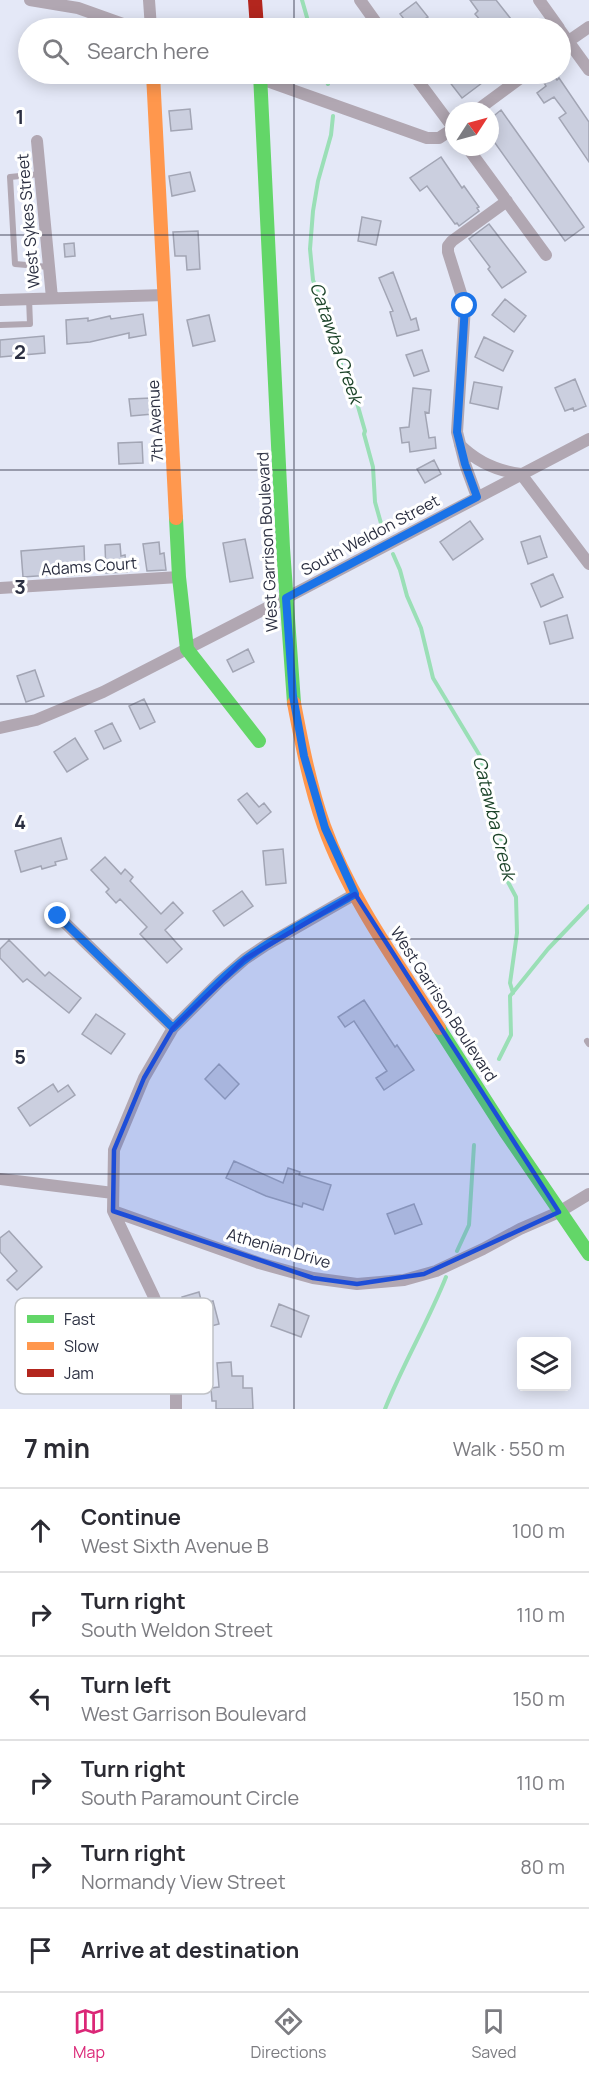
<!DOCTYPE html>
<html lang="en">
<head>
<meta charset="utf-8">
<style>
	body { margin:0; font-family:Manrope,sans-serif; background:#f7f7f7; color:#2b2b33 }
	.controls { position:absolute; right:18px; bottom:18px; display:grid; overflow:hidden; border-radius:6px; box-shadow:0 3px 15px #0003 }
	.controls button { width:54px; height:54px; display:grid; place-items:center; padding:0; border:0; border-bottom:2px solid #e1e1e2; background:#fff; color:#2b2b33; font:30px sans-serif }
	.compass { position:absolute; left:445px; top:102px; width:54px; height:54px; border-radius:50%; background:#fff; box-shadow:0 3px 15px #0003; rotate:54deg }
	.stop { position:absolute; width:18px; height:18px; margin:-14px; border:4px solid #1a73e8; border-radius:50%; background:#fff }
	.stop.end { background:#1a73e8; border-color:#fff; box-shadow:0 2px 6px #0008 }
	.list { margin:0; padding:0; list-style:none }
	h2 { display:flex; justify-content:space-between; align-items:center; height:78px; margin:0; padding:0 24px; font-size:26px }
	h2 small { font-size:20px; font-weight:400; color:#7c7c81 }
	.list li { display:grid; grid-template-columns:39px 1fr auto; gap:18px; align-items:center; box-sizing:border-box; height:84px; padding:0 24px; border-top:2px solid #e1e1e2 }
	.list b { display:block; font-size:22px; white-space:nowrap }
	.list p { margin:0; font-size:20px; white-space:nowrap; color:#7c7c81 }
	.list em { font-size:20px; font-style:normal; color:#7c7c81 }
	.icon { flex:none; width:33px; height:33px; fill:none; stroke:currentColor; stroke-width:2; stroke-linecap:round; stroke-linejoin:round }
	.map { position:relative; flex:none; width:589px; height:1409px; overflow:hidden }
	.search { position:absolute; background:#fff; box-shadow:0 3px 15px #0003; left:18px; right:18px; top:18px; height:66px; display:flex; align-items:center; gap:15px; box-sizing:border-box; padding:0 21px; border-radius:33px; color:#7c7c81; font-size:22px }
	.sheet { height:582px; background:#fff }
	nav { display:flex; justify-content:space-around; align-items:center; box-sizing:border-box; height:84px; border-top:2px solid #e1e1e2; background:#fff; font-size:16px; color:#7c7c81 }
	nav a { display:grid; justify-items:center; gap:3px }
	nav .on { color:#db2777 }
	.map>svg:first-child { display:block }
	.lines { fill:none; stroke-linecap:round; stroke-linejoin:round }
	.stream { stroke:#9adfb6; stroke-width:4 }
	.building { fill:#cbcfdf; stroke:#a2a5b4; stroke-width:1.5 }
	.lane { stroke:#b1a7b2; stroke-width:6 }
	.street { stroke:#b1a7b2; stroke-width:12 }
	.fast { stroke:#63d668; stroke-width:14 }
	.slow { stroke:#ff974d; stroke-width:14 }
	.jam { stroke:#b3261e; stroke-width:14 }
	.route { stroke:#1a73e8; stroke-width:8 }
	.marked { fill:#1d4ed8; fill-opacity:0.2; stroke:#1d4ed8; stroke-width:4.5; stroke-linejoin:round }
	.grid { fill:none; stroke:#2b2f41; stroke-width:1.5; stroke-opacity:0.55 }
	.labels { text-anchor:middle; stroke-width:6; stroke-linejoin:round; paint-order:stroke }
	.street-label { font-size:16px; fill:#2b2f41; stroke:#fff }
	.water-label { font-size:18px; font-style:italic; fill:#1d442a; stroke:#fff }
	.key { fill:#fff; stroke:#bfc1c6; stroke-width:1.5 }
	.key-label { font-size:16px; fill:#2b2f41 }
	.grid-label { font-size:20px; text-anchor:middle; font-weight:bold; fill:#2b2f41; stroke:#fff; stroke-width:6; stroke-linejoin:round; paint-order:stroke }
</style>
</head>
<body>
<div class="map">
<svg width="589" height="1409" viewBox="0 0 589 1409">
	<rect width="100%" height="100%" fill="#e4e8f7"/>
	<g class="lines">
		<path class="stream" d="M302 0 310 28
			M323 74 328 84
			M333 116 331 135 318 181 313 211 310 249 313 280 330 324 336 332 338 343 341 347V369L355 396 365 431 364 434 373 467 375 502 384 534
			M393 554 400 570 407 596 421 628 433 678 480 756 490 790 500 831 508 882 516 897 517 933 510 983 513 993
			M499 1059 511 1035 510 996 548 949 589 906
			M457 1251 469 1225 474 1145
			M385 1409C403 1364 428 1322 446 1277"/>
	</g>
	<path class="building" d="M470 0H496L518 28H487L475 14 478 11Z
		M416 2 428 17 411 28 400 14Z
		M456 74H474L482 83 462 98 448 80Z
		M553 74 557 80 559 78 589 122V162L559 118 566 113 554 97 544 103 537 93 546 86 543 81Z
		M190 109 192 129 171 131 169 111Z
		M501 110 584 227 565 241 490 136V119Z
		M441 157 462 188 464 186 479 207 477 208 479 211 459 226 457 223 455 224 427 186 420 191 410 178Z
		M190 172 195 191 172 196 169 176Z
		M362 217 381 221 376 245 358 241Z
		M489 224 526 272 502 288 488 269 490 267 469 239Z
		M198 231 200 269 187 270 186 256H175L173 232Z
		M74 243 75 256 65 257 64 244Z
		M393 272 411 320 416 318 419 330 397 336 390 312 393 311 379 278Z
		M505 299 526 316 514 332 492 315Z
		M143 314 146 335 129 338V333L90 342 67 344 66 320 88 318V321L110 316 111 319Z
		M209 315 215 341 193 346 187 320Z
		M44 336 45 353 0 357V340Z
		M484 337 513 351 503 371 475 357Z
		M422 350 429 371 414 376 406 355Z
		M575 379 586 406 574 411 573 408 565 411 555 388Z
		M474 382 502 387 498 409 470 403Z
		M413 388 431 390 429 413 425 412 429 438 435 437 436 448 410 452 409 442 402 443 400 428 409 427Z
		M151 398 153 414 131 416 129 399Z
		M142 442 143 463 119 464 118 443Z
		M434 460 441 474 425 483 417 469Z
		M470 521 483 539 453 560 440 542Z
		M540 536 547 557 528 564 521 542Z
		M245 539 253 578 230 582 223 543Z
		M159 542 160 554 164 553 166 570 147 571 143 544Z
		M120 544 121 556 125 555 127 572 106 573 105 545Z
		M84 546 85 574 66 576V574L23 577 21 551Z
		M553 574 563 597 541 607 531 584Z
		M567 615 573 638 550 644 544 622Z
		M248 649 254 662 233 672 227 660Z
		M35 670 44 696 26 702 17 676Z
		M144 699 155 722 140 729 129 706Z
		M112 723 121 741 104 749 95 731Z
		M75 738 88 759 67 772 54 752Z
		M247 793 259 807 264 803 271 812 257 824 238 800Z
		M61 838 67 859 55 862 56 865 42 869 41 866 21 872 15 851Z
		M283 849 286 883 266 885 263 851Z
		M105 857 121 874 125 869 133 877 130 881 161 914 173 902 183 913 165 930 182 949 167 963 140 934 147 927 120 899 116 903 106 892 109 889 91 870Z
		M242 891 253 906 224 926 213 911Z
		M9 940 45 976 49 972 81 998 69 1013 27 979 23 982 0 958V949Z
		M364 1000 395 1047 397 1045 414 1070 384 1090 376 1078 387 1071 354 1021 345 1027 338 1017Z
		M96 1014 125 1034 111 1054 82 1034Z
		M219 1064 239 1084 225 1099 205 1079Z
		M53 1084 58 1092 68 1085 75 1095 30 1126 18 1108Z
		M234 1161 283 1183 288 1168 300 1172 299 1175 331 1185 323 1210 303 1203 302 1207 266 1196 226 1178Z
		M414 1204 422 1224 395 1234 387 1214Z
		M9 1231 42 1267 17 1290 7 1280 17 1271 0 1252V1238Z
		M199 1292 202 1304 213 1301 219 1324 192 1331 182 1297Z
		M279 1304 309 1316 301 1337 271 1326Z
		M231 1362 232 1376H243V1388H252L253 1409H216V1401H212L211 1388 219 1387 217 1363Z"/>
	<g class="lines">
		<path class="lane" d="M40 174 10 177 15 264 49 267
			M0 325 30 324 29 298
			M587 1041 589 1044"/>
		<path class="street" d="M30 0 78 8 134 28
			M149 0 151 28
			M360 0 380 28
			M539 0 559 28
			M560 30 589 70
			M560 47 589 27
			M247 74 427 138H439L454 128
			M413 74 454 129
			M476 111 526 74
			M37 141 52 298
			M467 147 546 255
			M0 300 165 295
			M460 445C477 462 497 471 521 474L589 564
			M477 497 465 464 457 432 465 306 448 252V246L452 241 507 201
			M0 588 179 577
			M0 728 36 720 103 692 286 598 589 439
			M58 916 173 1028
			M0 1179 113 1193
			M113 1211 259 1263 313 1278 357 1284 404 1280 436 1271 483 1249 520 1229 559 1212 589 1194
			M176 1409V1379L168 1334 154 1297 113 1211 114 1150 144 1078 173 1028 220 981 245 959 266 945 355 894"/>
		<path class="fast" d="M260 74 283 548 294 703
			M176 518 179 577 187 649 259 741
			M439 1028 505 1131 589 1254"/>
		<path class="slow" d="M153 74 176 518
			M294 703C302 745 310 786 324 826 350 899 398 964 439 1028"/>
		<path class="jam" d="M255 0 257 28"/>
	</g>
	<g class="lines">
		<path class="route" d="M58 916 173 1028C197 1004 220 978 247 958 281 933 319 915 355 894L325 828 304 756 293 696 286 598 477 497 465 464 457 432 465 306"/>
	</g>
	<path class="marked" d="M355 894 559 1212 424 1274 357 1284 313 1278 113 1211 114 1150 144 1078 173 1028 245 959Z"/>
	<path class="grid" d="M294 0V28M294 74V1409M0 235H589M0 470H589M0 704H589M0 939H589M0 1174H589"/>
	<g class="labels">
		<g class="street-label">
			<text transform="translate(28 221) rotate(-95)" y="6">West Sykes Street</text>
			<text transform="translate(155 421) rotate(-93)" y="6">7th Avenue</text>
			<text transform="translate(370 535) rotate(-28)" y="6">South Weldon Street</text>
			<text transform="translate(267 542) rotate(-93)" y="6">West Garrison Boulevard</text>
			<text transform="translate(89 566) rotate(-4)" y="6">Adams Court</text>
			<text transform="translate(444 1004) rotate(57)" y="6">West Garrison Boulevard</text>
			<text transform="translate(279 1248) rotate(16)" y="6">Athenian Drive</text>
		</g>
		<g class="water-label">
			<text transform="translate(336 343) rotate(71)" y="6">Catawba Creek</text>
			<text transform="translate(494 818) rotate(76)" y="6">Catawba Creek</text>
		</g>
	</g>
	<rect x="15" y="1298" width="198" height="96" rx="9" class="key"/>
	<rect x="27" y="1315" width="27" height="8" fill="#63d668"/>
	<rect x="27" y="1342" width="27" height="8" fill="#ff974d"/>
	<rect x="27" y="1369" width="27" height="8" fill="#b3261e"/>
	<g class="key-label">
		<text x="64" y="1325">Fast</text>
		<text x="64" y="1352">Slow</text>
		<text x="64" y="1379">Jam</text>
	</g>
	<g class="grid-label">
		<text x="20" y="124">1</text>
		<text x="20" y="359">2</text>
		<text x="20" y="594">3</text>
		<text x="20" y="829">4</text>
		<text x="20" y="1064">5</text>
	</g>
</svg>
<div class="controls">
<button><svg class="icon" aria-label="layers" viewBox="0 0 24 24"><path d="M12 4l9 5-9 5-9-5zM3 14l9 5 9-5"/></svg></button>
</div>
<svg class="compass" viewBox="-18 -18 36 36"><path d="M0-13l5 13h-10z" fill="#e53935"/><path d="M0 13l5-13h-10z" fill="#7c7c81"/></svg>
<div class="stop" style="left:465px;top:306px"></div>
<div class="stop end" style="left:58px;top:916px"></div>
<div class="search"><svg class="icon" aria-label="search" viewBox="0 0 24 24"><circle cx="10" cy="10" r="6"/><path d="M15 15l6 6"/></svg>Search here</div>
</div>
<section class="sheet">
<h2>7 min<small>Walk · 550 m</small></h2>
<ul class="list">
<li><svg class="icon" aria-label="ahead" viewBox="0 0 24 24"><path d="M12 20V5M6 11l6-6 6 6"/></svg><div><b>Continue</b><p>West Sixth Avenue B</p></div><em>100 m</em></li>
<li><svg class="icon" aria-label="right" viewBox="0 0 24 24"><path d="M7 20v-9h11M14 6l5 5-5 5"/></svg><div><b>Turn right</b><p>South Weldon Street</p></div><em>110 m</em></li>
<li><svg class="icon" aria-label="left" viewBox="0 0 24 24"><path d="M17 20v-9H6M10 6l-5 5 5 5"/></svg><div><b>Turn left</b><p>West Garrison Boulevard</p></div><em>150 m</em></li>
<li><svg class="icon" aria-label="right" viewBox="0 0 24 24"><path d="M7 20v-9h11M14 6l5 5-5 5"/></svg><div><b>Turn right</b><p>South Paramount Circle</p></div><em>110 m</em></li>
<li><svg class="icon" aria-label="right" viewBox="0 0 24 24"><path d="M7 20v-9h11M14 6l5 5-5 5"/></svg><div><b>Turn right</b><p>Normandy View Street</p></div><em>80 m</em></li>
<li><svg class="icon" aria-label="arrive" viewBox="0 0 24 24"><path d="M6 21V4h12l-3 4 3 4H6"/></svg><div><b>Arrive at destination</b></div></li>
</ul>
</section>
<nav>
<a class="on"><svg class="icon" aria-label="map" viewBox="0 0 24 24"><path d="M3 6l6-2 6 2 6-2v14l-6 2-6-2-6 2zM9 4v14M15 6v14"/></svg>Map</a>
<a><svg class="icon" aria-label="directions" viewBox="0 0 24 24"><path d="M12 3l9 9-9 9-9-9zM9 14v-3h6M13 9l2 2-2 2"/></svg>Directions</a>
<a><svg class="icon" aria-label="saved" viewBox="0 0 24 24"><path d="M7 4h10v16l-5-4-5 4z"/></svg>Saved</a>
</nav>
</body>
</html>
